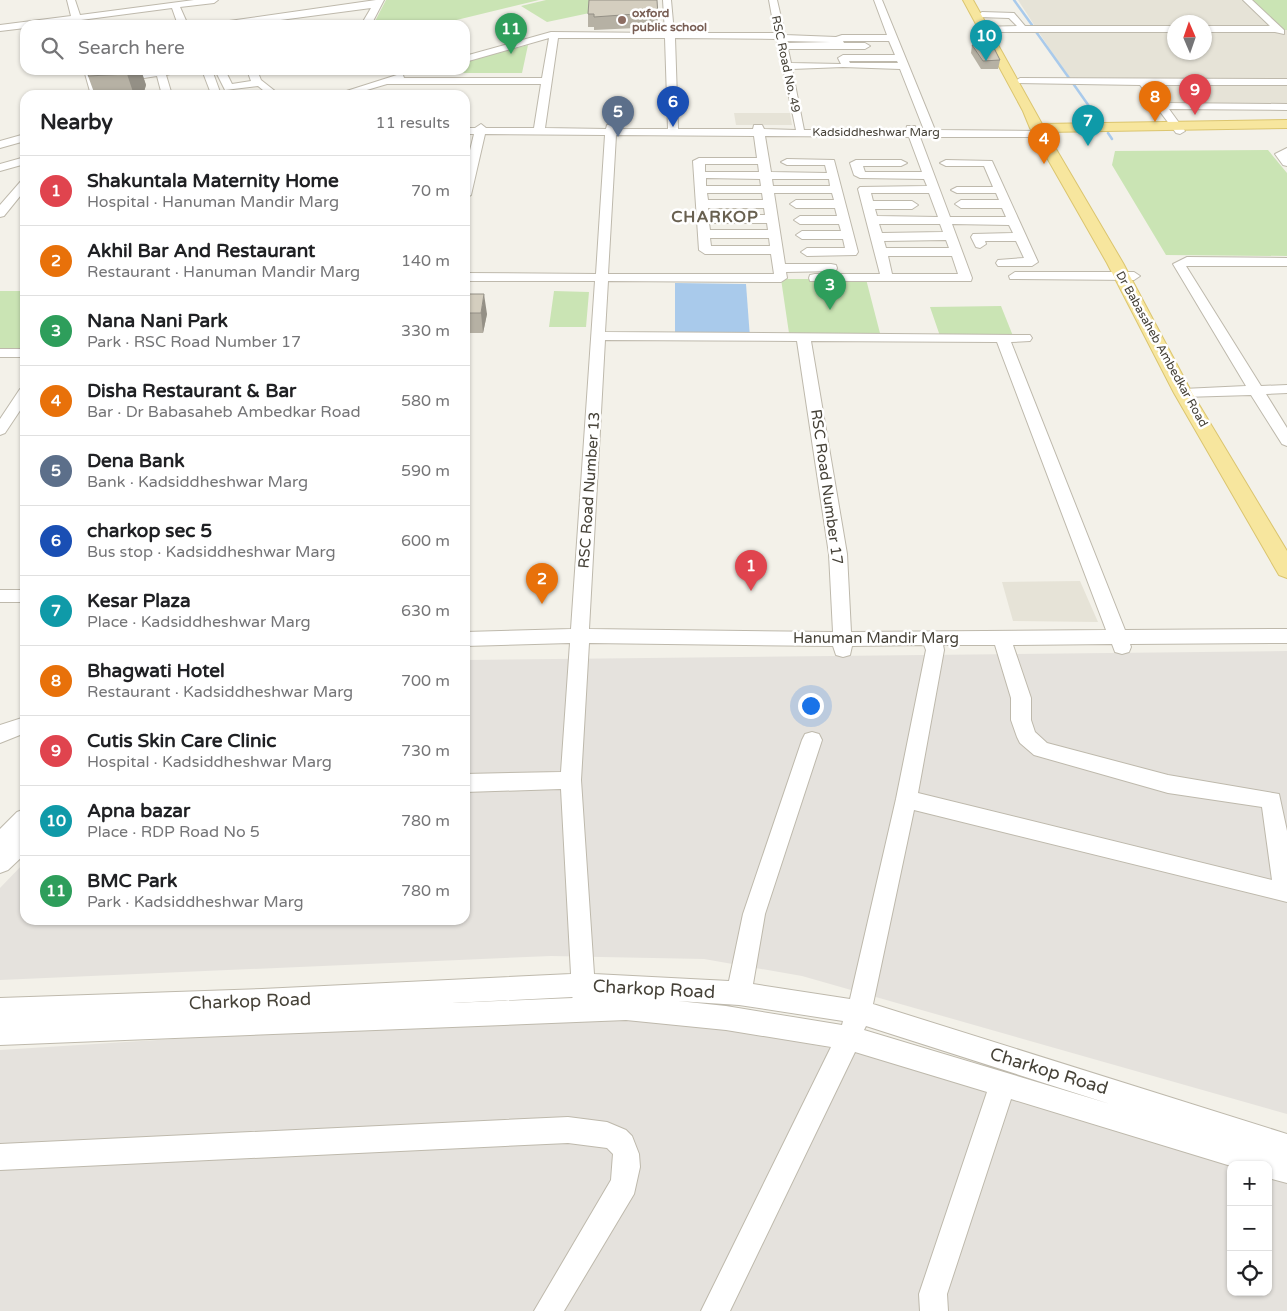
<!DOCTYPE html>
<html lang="en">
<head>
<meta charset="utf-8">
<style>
	body { margin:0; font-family:"Varela Round",sans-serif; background:#f2f2f2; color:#202124 }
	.controls { position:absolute; right:15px; bottom:15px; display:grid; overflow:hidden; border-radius:10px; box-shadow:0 1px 4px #0004 }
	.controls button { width:45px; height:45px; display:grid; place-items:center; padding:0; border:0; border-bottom:1px solid #e0e0e0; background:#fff; color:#202124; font:25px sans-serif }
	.compass { position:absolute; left:1167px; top:15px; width:45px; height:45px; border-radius:50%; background:#fff; box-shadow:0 1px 4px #0004; rotate:358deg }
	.you { position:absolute; left:810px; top:705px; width:18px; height:18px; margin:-12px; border:4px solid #fff; border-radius:50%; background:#1a73e8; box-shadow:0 0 0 8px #1a73e833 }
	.badge { display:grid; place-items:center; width:32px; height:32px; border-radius:50%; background:#b45309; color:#fff; font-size:16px; font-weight:700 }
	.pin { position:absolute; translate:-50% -41px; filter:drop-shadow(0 1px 2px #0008) }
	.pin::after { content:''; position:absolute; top:26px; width:18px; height:15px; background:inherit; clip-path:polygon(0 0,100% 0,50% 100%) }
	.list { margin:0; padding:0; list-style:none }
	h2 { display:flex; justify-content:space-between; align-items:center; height:65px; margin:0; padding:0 20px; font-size:21px }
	h2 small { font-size:16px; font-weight:400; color:#757577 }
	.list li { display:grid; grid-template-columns:32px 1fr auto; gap:15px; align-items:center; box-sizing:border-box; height:70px; padding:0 20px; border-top:1px solid #e0e0e0 }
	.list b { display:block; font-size:19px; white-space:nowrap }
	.list p { margin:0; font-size:16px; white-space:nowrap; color:#757577 }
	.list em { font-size:16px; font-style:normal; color:#757577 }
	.icon { flex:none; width:28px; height:28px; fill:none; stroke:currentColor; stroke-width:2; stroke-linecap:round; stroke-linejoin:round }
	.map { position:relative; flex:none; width:1287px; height:1311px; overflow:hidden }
	.search { position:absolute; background:#fff; box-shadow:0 1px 4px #0004; left:20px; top:20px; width:450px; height:55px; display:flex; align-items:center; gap:12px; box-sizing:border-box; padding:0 18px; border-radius:15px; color:#757577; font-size:19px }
	.panel { position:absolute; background:#fff; box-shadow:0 1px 4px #0004; left:20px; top:90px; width:450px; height:835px; border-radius:15px }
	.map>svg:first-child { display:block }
	.residential { fill:#e6e3d7; fill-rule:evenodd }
	.industrial { fill:#e5e2dd }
	.green { fill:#cae4b4 }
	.water { fill:#a9caeb }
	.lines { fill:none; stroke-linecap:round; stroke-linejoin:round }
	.stream { stroke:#a9caeb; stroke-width:2.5 }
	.minor-casing { stroke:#beb9ac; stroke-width:2 }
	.major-casing { stroke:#dbc56f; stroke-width:2 }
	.minor { fill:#fff; fill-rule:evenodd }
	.major { fill:#f7e69e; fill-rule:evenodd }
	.wall { fill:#b6b1a4 }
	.shaded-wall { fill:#949086 }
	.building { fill:#d4cebf; stroke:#949086 }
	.education-dot { fill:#8d6e63; stroke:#fff; stroke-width:2 }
	.labels { text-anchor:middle; stroke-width:5; stroke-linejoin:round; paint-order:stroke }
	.far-education-label { font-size:12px; font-weight:bold; fill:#785e54; stroke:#fff; text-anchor:start }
	.far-street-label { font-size:12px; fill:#464238; stroke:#fff }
	.street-label { font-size:15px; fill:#464238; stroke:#fff }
	.far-district-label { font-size:16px; font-weight:bold; letter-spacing:1px; fill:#686050; stroke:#fff }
	.near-street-label { font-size:18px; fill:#464238; stroke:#fff }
</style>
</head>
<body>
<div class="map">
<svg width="1287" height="1311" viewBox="0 0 1287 1311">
	<rect width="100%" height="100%" fill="#f3f1e9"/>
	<path class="residential" d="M1018 0H1287V105L1167 106 1145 79H1069ZM1174 22H1204V52H1174Z
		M734 113H790L792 125H736Z
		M1080 581 1098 622 1013 621 1002 582Z"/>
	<path class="industrial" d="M1287 651V1114L802 976 704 959 551 956 0 980V888L25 862V920H465V660Z
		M565 1014 723 1027 916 1065 1231 1165V1292H1268V1175L1287 1181V1311H0V1050Z"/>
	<path class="green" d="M386 0H539L436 25H373Z
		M546 0H600L599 11 547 22 521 6Z
		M1251 0H1287V30H1284Z
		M528 45 522 73H432L435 70H465V62Z
		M1268 150 1287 173V256L1166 255 1112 165 1115 151Z
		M781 279H866L882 341 790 340Z
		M0 291H25V348H0Z
		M554 291 589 292 586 327H549Z
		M1001 306 1013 336H940L930 307Z"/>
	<path class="water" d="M675 283 746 284 750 338 675 337Z"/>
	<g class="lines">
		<path class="stream" d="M1014 0 1032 25
			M1034 29 1069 78
			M1072 82 1103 126
			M1108 133 1112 139"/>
		<defs>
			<path id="minor" d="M67 0H75L80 15 194 0H218L214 3 180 7 188 25H178L172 8 81 20 83 25H73V21L25 25V28L0 31V25L71 16Z
				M376 0H384L371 25H361L371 8 242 25H217L222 22Z
				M663 0H671L674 33H775L769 0H777L785 35 836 37 842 35H887L874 0H882L935 130 1040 131 1045 134 1040 137H920L950 217H1006L1002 208H961L955 204 961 200H999L996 193H957L951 190 957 187H993L984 166H946L940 163 946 160 992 161 1038 262 1032 266H998L996 263 998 260 1024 258 1016 241H985L986 244 980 248 976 247 971 237 973 234 1013 233 1009 225 952 224 972 278 971 281H810L809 278 810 275 815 274H880L858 189 860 187 927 186 924 179 860 178 854 175 850 163 856 160H901L907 163 901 166H863L865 172H922L909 137 765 136 771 172 827 173 825 165H787L781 162 787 159 834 160 858 252 856 255 807 256 801 252 807 248H845L843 239H802L796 235 802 231H841L839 224H800L794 220 800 216H837L835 208H796L790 204 796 200H834L832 193H774L785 264H831L836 265 837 268 836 271 786 272 787 278 781 282 608 281 605 332 1030 335 1032 338 1030 341 1011 342 1125 630 1287 629V643L1130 644 1131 647 1129 652 1122 654 1115 652 1112 644 1013 645 1031 698V720L1035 732 1047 743 1168 775 1279 794 1287 831V902L914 810 873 1004 1287 1134V1183L1268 1178V1165L1231 1166 1011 1099 947 1294 948 1311H920L919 1294 987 1092 855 1052 730 1311H701L831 1047 726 1030 626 1020 0 1045V998L262 989 571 974 561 789 465 792V774L561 772 570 643 465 646V632L571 629 595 281H465V273L596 274 605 135 485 134 471 195 465 198V171L474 134H465V128H475L481 124 486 128H534L541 84H387L350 95H334L400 74 403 75 404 78H542L549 38 465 62V56L551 32 665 33ZM558 38H665L668 129H616L615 125H607L606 129 545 128ZM675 38 777 39 796 130 764 129 762 125H754L753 129H678ZM786 41 830 42H831L787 43ZM843 41H889L895 55H843L838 58 841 64 791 63 788 49H865L870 46 865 43H844ZM849 61H897L898 63H850ZM843 67 900 69 924 130H917L915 126H907L906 130H804L792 69ZM616 135 754 136 757 158H699L693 161 699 250 705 254H771L774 274H608ZM705 164H758L759 172H705ZM706 178 760 179 761 186H706ZM772 179H829L830 186H773ZM707 193H762L763 200H708ZM871 193H929L938 217 877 216 875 209H912L918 205 912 201H873ZM708 208H764L765 215H709ZM709 223H767L768 230H710ZM879 224H940L943 232 882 233ZM710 238H769L770 246H711ZM946 240 949 248H886L884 241ZM888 256H952L958 274H892ZM605 340 797 341 829 554 833 632 589 629ZM811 341 997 342 1106 630 851 632 847 554ZM589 643 833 646 836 655 843 657 850 655 852 646 924 645 926 650 896 799 850 999 753 984 765 914 822 740 819 734 812 732 805 734 802 740 743 914 729 981 594 974 581 780ZM943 645H995L1011 698V720L1017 737 1020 743 1034 755 1168 793 1262 807 1272 880 918 793 944 650ZM572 997 573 998 452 1003ZM678 1001 739 1005 843 1021 842 1025 726 1006ZM866 1026 1110 1104 864 1030Z
				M1243 0H1252L1284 30V34L1275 32H1204V26H1270Z
				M982 12 1014 13 1025 26H1174V32H984L979 29 981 27 1017 26 1009 18 979 17 978 15Z
				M84 70H94L101 95H91Z
				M160 70H186L166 75 172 95H162L157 76 118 82 113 79 118 76Z
				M202 70H212L220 92 219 94 204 95 210 91Z
				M215 70H225L232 84 251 81 247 70H257L261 80 280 95H269L258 86 225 90Z
				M1020 78 1287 79V85H1150L1164 103 1287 104V110L1169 109 1185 131 1180 134 1176 133 1140 85 1016 83 1015 81Z
				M25 134V141L0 148V141Z
				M1287 148V166L1283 165 1275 154Z
				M25 157V164L0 171V164Z
				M25 180V190L4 216 0 217V205L21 181Z
				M1187 257 1287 258V266H1186L1261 386 1287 385V393L1266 394 1287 428V446L1282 444 1251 395 1183 397 1176 393 1183 389 1246 386 1173 264Z
				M1015 272H1134L1140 276 1134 280 1010 279 1009 276Z
				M0 349H25V357H0Z
				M25 388V403L5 433 0 435V419L20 389Z
				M0 590H25V602H0Z
				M25 717V733L0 743V725Z
				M25 809V854L8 870 0 873V829L17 812Z
				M568 1117 607 1122 626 1130 632 1136 639 1154 640 1167 634 1194 564 1311H534L611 1180 613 1154 607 1148 568 1143 0 1170V1144Z"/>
			<path id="major" d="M963 0H973L1042 124 1287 120V128L1046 132 1123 263 1192 393 1287 551V578L1279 575 1174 393 1107 263 1030 128 1023 111Z"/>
		</defs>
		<use href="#minor" class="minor-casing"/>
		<use href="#major" class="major-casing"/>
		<use href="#minor" class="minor"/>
		<use href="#major" class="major"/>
	</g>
	<path class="wall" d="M589 0 658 16V30H636V28L594 30V27H588V14Z
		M972 45 1000 60 998 69H981L971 53Z
		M91 70H141L146 85 143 95H95L88 76Z
		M465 294 487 314 483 333H465Z"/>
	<path class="shaded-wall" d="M127 70H141L146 85 143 95H134L127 74Z
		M484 294 487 314 483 333 481 313Z"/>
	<path class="building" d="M589 0H657L658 16H636V14L594 17V14H588Z
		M992 44 1000 60 983 61 972 45Z
		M91 70H128L127 74 88 76Z
		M465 294H484L481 313H465Z"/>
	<circle class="education-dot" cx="622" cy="20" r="5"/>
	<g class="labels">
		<g class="far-education-label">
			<text x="632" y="17">oxford<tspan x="632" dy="14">public school</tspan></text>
		</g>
		<g class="far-street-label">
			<text transform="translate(786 64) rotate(78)" y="4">RSC Road No. 49</text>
			<text x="876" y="136">Kadsiddheshwar Marg</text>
			<text transform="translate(1162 349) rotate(61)" y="4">Dr Babasaheb Ambedkar Road</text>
		</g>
		<g class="street-label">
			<text transform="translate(827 487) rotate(82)" y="5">RSC Road Number 17</text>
			<text transform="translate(589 490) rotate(-86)" y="5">RSC Road Number 13</text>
			<text x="876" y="643">Hanuman Mandir Marg</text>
		</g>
		<g class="far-district-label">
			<text x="715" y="222">CHARKOP</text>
		</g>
		<g class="near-street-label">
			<text transform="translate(654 989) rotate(3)" y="6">Charkop Road</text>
			<text transform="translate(250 1001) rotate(-2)" y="6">Charkop Road</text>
			<text transform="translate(1049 1071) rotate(17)" y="6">Charkop Road</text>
		</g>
	</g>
</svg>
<div class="controls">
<button>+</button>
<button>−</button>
<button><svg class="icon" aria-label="locate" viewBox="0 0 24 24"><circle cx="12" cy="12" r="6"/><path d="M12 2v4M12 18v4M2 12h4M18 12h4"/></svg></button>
</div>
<svg class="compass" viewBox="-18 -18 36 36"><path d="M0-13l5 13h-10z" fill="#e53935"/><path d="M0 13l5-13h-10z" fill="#757577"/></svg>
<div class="you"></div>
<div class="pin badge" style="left:751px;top:591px;background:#e0444e">1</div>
<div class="pin badge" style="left:542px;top:604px;background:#e8710a">2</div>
<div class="pin badge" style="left:830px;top:310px;background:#2e9e5b">3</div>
<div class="pin badge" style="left:1044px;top:164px;background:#e8710a">4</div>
<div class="pin badge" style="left:618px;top:137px;background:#5c6f8a">5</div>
<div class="pin badge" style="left:673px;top:127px;background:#1a4fb4">6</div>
<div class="pin badge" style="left:1088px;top:146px;background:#0f9aa8">7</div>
<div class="pin badge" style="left:1155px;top:122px;background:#e8710a">8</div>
<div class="pin badge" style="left:1195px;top:115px;background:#e0444e">9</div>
<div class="pin badge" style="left:986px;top:61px;background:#0f9aa8">10</div>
<div class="pin badge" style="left:511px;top:54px;background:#2e9e5b">11</div>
<div class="search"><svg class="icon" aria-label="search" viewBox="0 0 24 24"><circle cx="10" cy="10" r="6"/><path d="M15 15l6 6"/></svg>Search here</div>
<section class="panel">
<h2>Nearby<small>11 results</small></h2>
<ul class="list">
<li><span class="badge" style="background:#e0444e">1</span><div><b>Shakuntala Maternity Home</b><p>Hospital · Hanuman Mandir Marg</p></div><em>70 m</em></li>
<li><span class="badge" style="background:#e8710a">2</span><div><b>Akhil Bar And Restaurant</b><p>Restaurant · Hanuman Mandir Marg</p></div><em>140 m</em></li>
<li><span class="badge" style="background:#2e9e5b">3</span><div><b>Nana Nani Park</b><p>Park · RSC Road Number 17</p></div><em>330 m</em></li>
<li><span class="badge" style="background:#e8710a">4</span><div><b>Disha Restaurant &amp; Bar</b><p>Bar · Dr Babasaheb Ambedkar Road</p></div><em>580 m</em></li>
<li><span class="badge" style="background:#5c6f8a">5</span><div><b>Dena Bank</b><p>Bank · Kadsiddheshwar Marg</p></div><em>590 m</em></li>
<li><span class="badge" style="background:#1a4fb4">6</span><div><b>charkop sec 5</b><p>Bus stop · Kadsiddheshwar Marg</p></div><em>600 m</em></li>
<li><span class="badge" style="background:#0f9aa8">7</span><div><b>Kesar Plaza</b><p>Place · Kadsiddheshwar Marg</p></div><em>630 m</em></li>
<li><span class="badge" style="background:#e8710a">8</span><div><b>Bhagwati Hotel</b><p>Restaurant · Kadsiddheshwar Marg</p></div><em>700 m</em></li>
<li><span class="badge" style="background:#e0444e">9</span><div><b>Cutis Skin Care Clinic</b><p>Hospital · Kadsiddheshwar Marg</p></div><em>730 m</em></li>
<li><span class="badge" style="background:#0f9aa8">10</span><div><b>Apna bazar</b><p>Place · RDP Road No 5</p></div><em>780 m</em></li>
<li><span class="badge" style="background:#2e9e5b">11</span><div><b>BMC Park</b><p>Park · Kadsiddheshwar Marg</p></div><em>780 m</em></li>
</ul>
</section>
</div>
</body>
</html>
